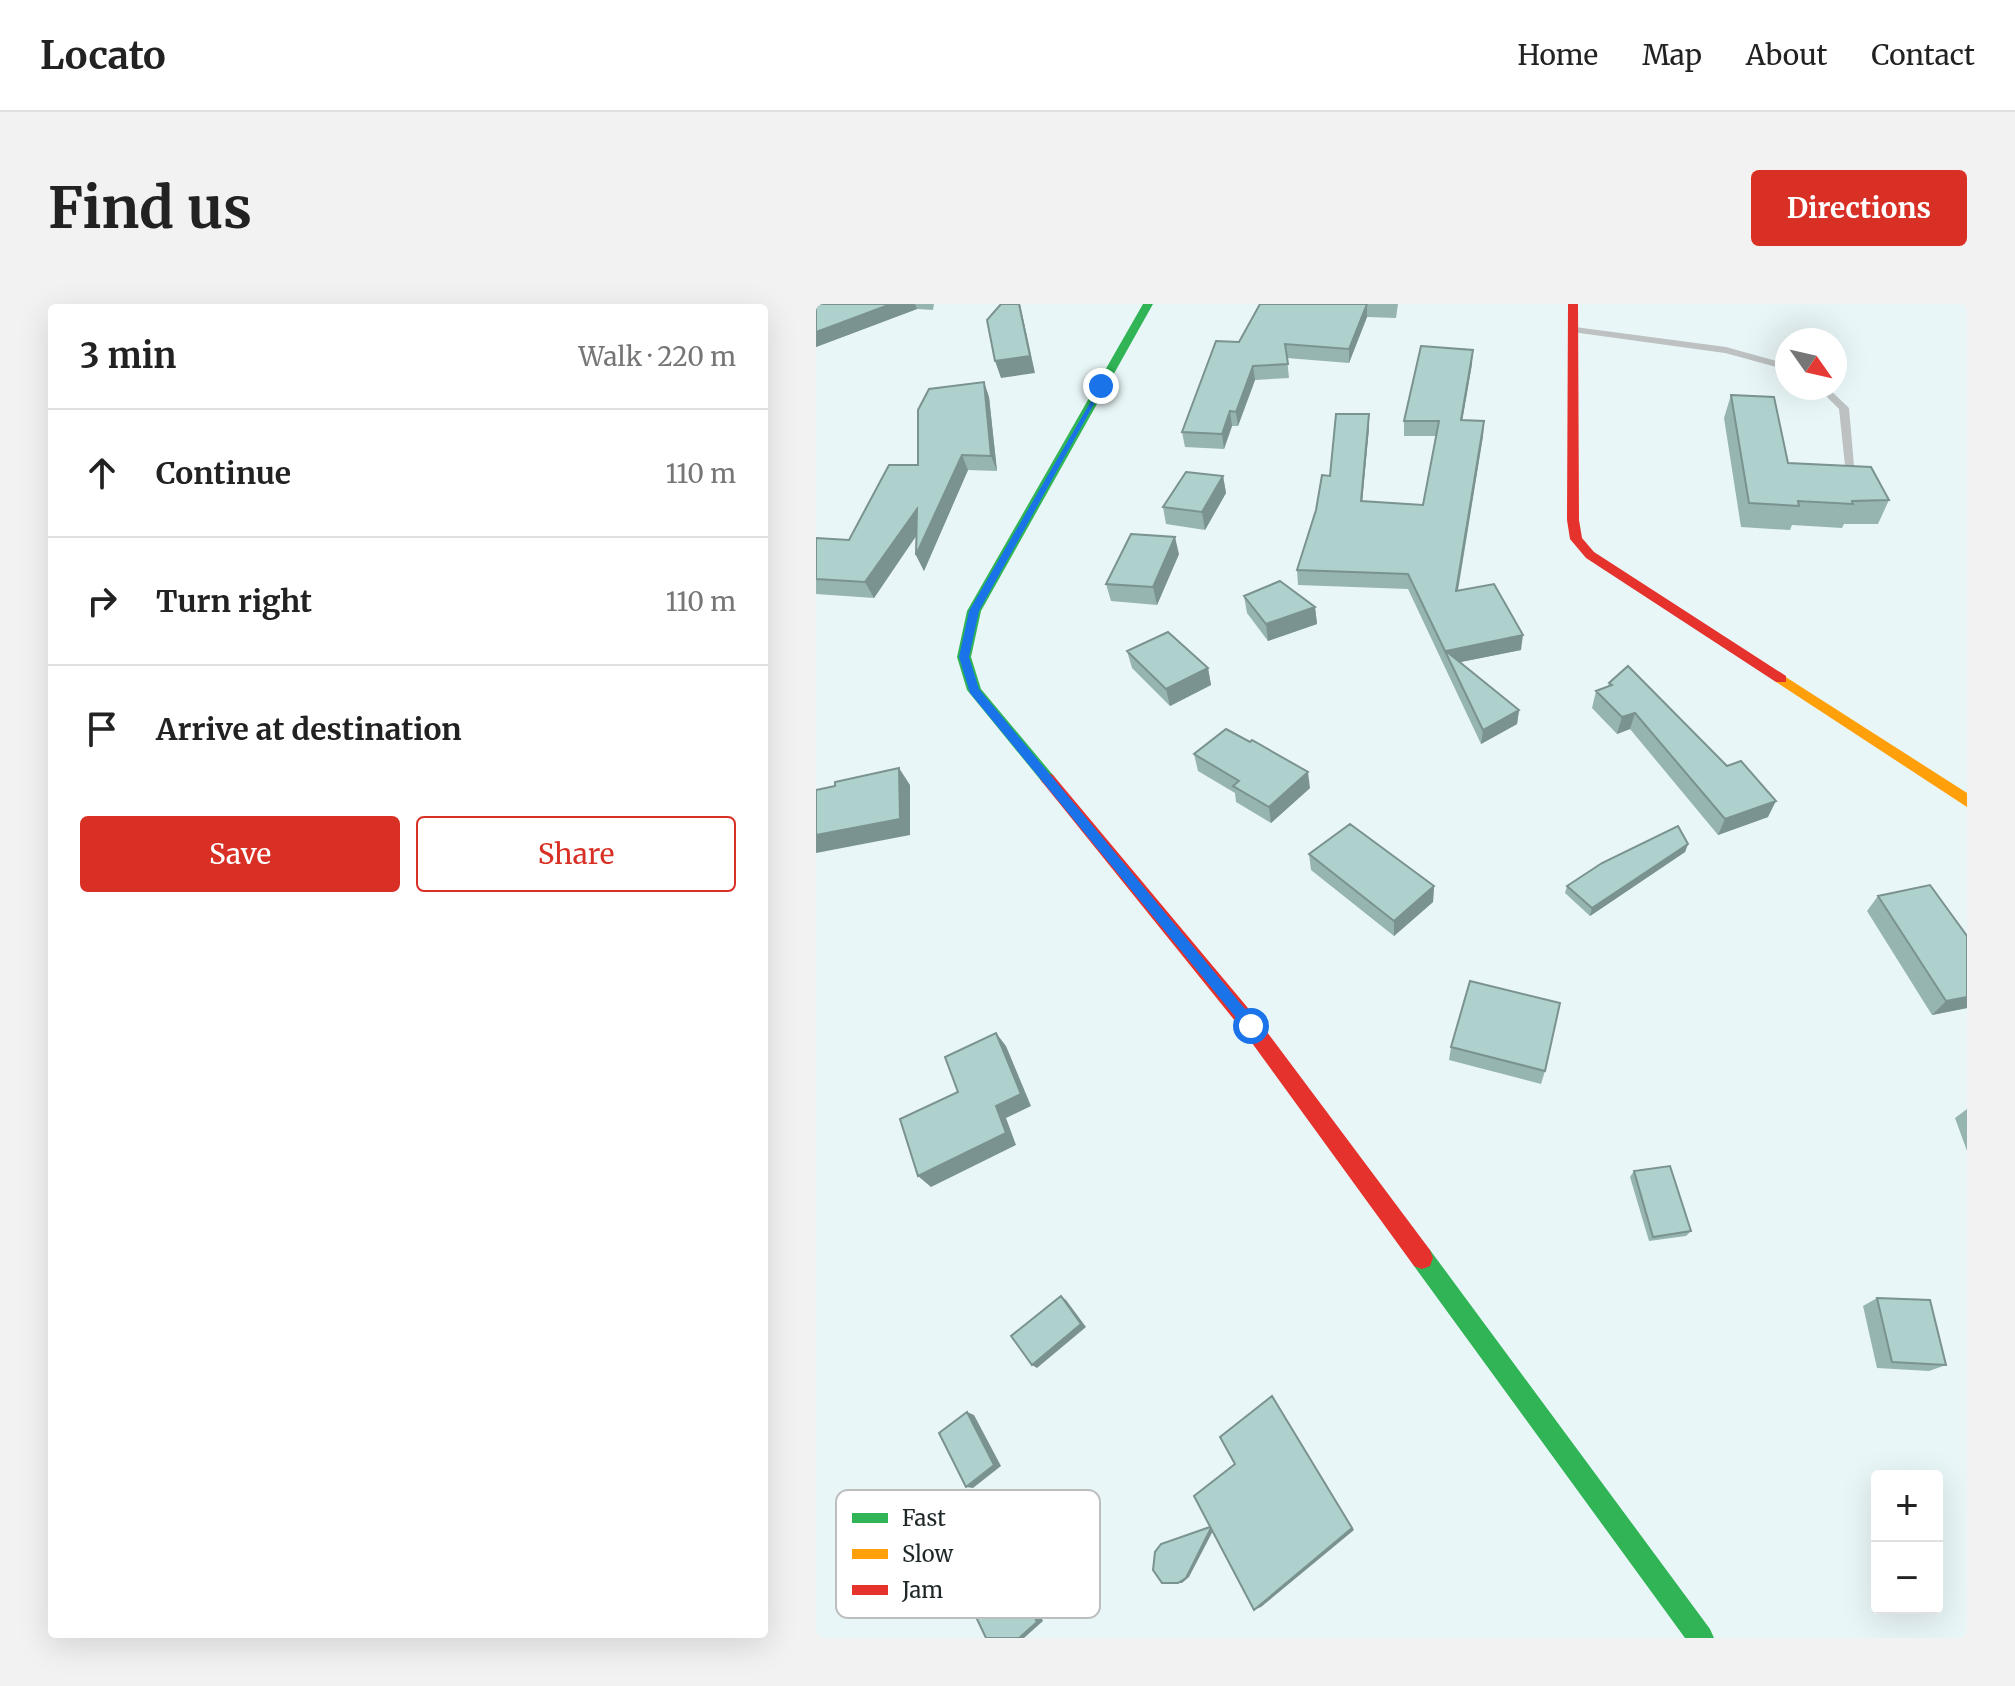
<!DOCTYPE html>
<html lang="en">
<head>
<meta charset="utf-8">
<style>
	body { margin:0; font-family:Merriweather,serif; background:#f2f2f2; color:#222 }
	.controls { position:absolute; right:24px; bottom:24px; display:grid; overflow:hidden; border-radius:8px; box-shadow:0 8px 32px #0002 }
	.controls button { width:72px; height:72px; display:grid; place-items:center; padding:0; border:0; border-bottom:2px solid #e0e0e0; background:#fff; color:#222; font:40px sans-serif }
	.compass { position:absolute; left:959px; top:24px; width:72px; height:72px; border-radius:50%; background:#fff; box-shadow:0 8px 32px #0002; rotate:124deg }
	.stop { position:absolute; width:24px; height:24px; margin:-18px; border:6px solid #1a73e8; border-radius:50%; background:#fff }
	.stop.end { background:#1a73e8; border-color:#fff; box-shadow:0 2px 8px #0008 }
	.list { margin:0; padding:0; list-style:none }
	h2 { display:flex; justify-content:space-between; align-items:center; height:104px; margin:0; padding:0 32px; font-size:34px }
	h2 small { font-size:26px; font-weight:400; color:#767676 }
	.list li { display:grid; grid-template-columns:52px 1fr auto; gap:24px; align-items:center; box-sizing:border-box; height:128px; padding:0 32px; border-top:2px solid #e0e0e0 }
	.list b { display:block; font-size:30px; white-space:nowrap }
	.list em { font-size:26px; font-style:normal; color:#767676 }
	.actions { display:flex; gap:16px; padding:24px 32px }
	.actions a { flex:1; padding:18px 0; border:2px solid #d93025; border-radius:8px; text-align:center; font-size:28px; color:#d93025 }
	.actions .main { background:#d93025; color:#fff }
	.icon { flex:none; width:44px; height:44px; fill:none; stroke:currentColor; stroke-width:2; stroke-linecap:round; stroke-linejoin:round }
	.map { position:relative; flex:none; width:1151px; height:1334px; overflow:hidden; border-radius:8px }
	header { display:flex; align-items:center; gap:48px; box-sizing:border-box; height:112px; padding:0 40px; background:#fff; border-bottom:2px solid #e0e0e0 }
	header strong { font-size:38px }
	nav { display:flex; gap:44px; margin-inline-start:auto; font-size:28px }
	.intro { display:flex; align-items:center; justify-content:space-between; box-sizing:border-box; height:192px; padding:0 48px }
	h1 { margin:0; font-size:56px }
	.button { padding:20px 36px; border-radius:8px; background:#d93025; color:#fff; font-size:28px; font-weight:700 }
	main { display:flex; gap:48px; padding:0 48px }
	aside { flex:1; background:#fff; border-radius:8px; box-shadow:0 8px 32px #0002 }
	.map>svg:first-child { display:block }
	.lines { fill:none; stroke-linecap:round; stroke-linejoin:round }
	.lane { fill:#bdc1c2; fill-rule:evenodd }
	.fast { fill:#30b455; fill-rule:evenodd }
	.slow { fill:#ff9f0a; fill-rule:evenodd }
	.jam { fill:#e5322d; fill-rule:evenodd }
	.wall { fill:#96b4b0 }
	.shaded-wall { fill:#7a9290 }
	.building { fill:#afd1cd; stroke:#7a9290; stroke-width:2 }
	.route { fill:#1a73e8 }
	.key { fill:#fff; stroke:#bcbebe; stroke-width:2 }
	.key-label { font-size:22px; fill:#1e2727 }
</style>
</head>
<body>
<header>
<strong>Locato</strong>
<nav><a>Home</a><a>Map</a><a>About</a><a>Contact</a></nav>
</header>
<div class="intro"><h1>Find us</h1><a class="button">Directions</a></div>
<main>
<aside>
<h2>3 min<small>Walk · 220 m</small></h2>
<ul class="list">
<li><svg class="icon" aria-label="ahead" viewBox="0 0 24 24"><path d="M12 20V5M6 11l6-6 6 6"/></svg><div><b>Continue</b></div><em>110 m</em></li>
<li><svg class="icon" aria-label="right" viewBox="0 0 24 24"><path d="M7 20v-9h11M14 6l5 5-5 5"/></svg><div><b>Turn right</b></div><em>110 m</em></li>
<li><svg class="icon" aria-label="arrive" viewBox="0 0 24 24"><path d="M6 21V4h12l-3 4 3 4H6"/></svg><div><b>Arrive at destination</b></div></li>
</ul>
<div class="actions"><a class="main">Save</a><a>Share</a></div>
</aside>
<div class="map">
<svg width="1151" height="1334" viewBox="0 0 1151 1334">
	<rect width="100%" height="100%" fill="#e9f6f7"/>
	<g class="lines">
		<path class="lane" d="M759 23 910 43 971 60V66L909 49 756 28V24Z
			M1002 84H1012L1033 104 1039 173 1030 171 1023 105Z"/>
		<path class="fast" d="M327 0H337L165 307 155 353 165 385 237 471 240 475 237 479H227L151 386 141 353 151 307Z
			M606 943 614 946 894 1325 898 1334H869L598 962 595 954 598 946Z"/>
		<path class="slow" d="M965 370 1151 489V503L960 378V372Z"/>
		<path class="jam" d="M752 0H762L763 216 766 234 778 248 970 372V378H960L770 254 754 235 751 216Z
			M232 469 237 471 442 716 614 946 617 954 614 962 606 965 598 962 428 728 227 479 224 475 227 471Z"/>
	</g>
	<path class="wall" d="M0 0H118L117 6 101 5 0 43Z
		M444 0H582L580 14 551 13 533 59 471 54 473 74 439 76 422 122H416L408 145 369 143 366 128 423 38Z
		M656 60 646 116 668 117 667 132 642 287 705 346 644 358 703 406 701 420 665 440 592 285 482 281 481 266 514 172 553 110V124L546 197 607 201 620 132H588V117Z
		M168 78 173 93 181 167 152 166 108 267 100 251 101 231 58 294 0 290V234L33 236 102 161Z
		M915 91 972 159 1073 196 1062 220H1028L1026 224 976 221 974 226 925 223 908 114Z
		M407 172 410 189 389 226 350 220 347 203Z
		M363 250 341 301 295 297 290 280Z
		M428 292 499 303 501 320 452 337 431 309Z
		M311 347 392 364 395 381 354 402 316 364Z
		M793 379 952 513 902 531 814 425 801 430 776 404 780 387 792 383Z
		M378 450 494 484 455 519 420 498 419 489 382 467Z
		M872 540 869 548 774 612 749 589 751 582Z
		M493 550 618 582 617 598 578 632 495 566Z
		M1062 592 1151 632V704L1116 711 1051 607Z
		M635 743 729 767 725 780 633 756Z
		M1151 805V847L1139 814Z
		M818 867 875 927 870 932 833 937 814 873Z
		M1061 994 1130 1061 1113 1067 1061 1064 1047 1002Z"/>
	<path class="shaded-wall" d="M75 0H99L101 5 0 43V28Z
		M203 0H204L219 69 185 74 179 57Z
		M551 0V13L533 59V45Z
		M657 46 656 60 644 130 645 116Z
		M437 62 439 76 422 122 420 108Z
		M168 78 173 93 181 167 175 152Z
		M414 107 416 122 408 145 406 130Z
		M553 110V124L545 211V197Z
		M668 117 667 132 639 302 640 287Z
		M146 151 152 166 108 267 100 251Z
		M407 172 410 189 389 226 386 208Z
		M101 205 108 220 58 294 49 278Z
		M359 233 363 250 341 301 337 283Z
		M499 303 501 320 452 337 450 320Z
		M707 331 705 346 635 360 630 347Z
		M392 364 395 381 354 402 350 385Z
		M703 406 701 420 665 440 667 426Z
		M819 409 814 425 801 430 806 413Z
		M83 464 94 481V531L0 549V531Z
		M492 468 494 484 455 519 453 503Z
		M960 497 952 513 902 531 909 515Z
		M872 540 869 548 774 612 776 604Z
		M618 582 617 598 578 632V617Z
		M1151 693V704L1116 711 1130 697Z
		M180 729 190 742 215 802 190 814 200 841 115 883 102 872 180 802Z
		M245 992 250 996 270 1023 221 1064 216 1061Z
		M456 1092 538 1226 445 1303 438 1306Z
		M151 1108 158 1111 185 1162 157 1184 150 1183Z
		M396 1222 399 1223 373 1273 366 1279H362Z
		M192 1259H199L227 1317 208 1334H203Z"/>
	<path class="building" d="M0 0H75L0 28Z
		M185 0H203L214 52 179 57 171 16Z
		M444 0H551L533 45 469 40 472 60 437 62 420 108 414 107 406 130 366 128 400 37 423 38Z
		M605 42 657 46 645 116 668 117 640 287 678 280 707 331 630 347 703 406 667 426 592 270 481 266 500 206 506 171 514 172 520 110H553L545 197 607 201 623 117H588Z
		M168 78 175 152 146 151 100 251 101 205 49 278 0 275V234L33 236 73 161H102V106L113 85Z
		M915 91 958 93 972 159 1055 163 1073 196 1036 197 1037 200 982 197 983 202 933 199Z
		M370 168 407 172 386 208 347 203Z
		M315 230 359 233 337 283 290 280Z
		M464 277 499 303 450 320 428 292Z
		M352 328 392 364 350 385 311 347Z
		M812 362 911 462 925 457 960 497 909 515 819 409 806 413 780 387 796 381 793 379Z
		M410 425 434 438 436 436 492 468 453 503 417 482 423 477 378 450Z
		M83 464 84 515 0 531V486L19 482V478Z
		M534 520 618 582 578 617 493 550Z
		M862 522 872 540 776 604 751 582 786 559Z
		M1114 581 1151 632V693L1130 697 1062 592Z
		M654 677 744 699 729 767 635 743Z
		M180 729 205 790 180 802 190 829 102 872 84 815 142 788 129 753Z
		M854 862 875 927 837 933 818 867Z
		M245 992 265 1020 216 1061 195 1032Z
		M1061 994 1114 996 1130 1061 1076 1058Z
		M456 1092 536 1224 438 1306 378 1192 419 1160 404 1133Z
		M151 1108 178 1161 150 1183 123 1129Z
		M394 1223 395 1224 370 1274 362 1279H346L337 1266 339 1248 345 1240Z
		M192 1259 221 1318 203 1334H170L150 1292Z"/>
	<path class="route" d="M285 80 288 82 163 307 153 353 163 385 440 718V726H430L154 389 143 353 153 307Z"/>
	<rect x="20" y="1186" width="264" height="128" rx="12" class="key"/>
	<rect x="36" y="1209" width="36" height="10" fill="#30b455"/>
	<rect x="36" y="1245" width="36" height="10" fill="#ff9f0a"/>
	<rect x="36" y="1281" width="36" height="10" fill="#e5322d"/>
	<g class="key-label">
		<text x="86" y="1222">Fast</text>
		<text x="86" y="1258">Slow</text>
		<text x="86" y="1294">Jam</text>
	</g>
</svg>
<div class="controls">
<button>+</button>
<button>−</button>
</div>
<svg class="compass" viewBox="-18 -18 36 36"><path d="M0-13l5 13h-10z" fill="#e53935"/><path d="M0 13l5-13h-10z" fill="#767676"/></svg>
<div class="stop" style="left:435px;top:722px"></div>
<div class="stop end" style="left:285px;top:82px"></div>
</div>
</main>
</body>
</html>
